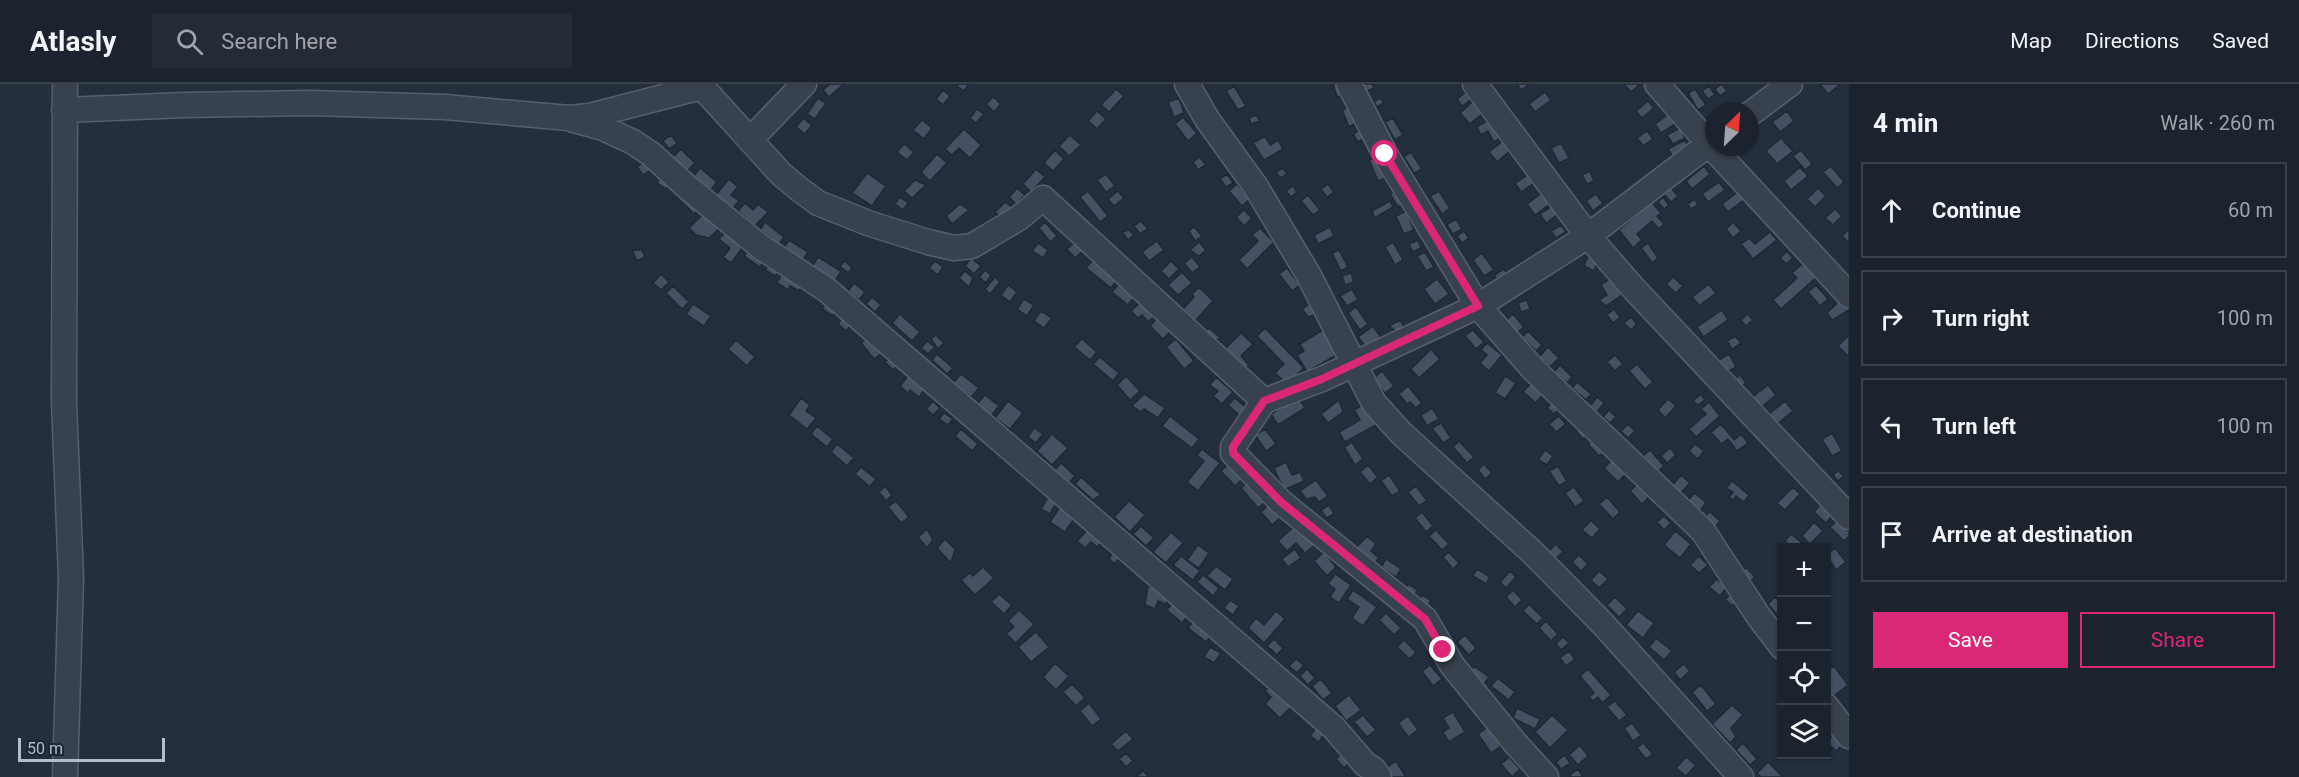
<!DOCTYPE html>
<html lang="en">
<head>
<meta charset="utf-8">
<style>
	body { margin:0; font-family:Roboto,sans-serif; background:#242b36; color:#f1f3f6 }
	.controls { position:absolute; right:18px; bottom:18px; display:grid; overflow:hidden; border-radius:0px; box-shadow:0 2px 4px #0004 }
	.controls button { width:54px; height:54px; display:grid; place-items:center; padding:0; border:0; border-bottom:2px solid #39404a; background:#1b232e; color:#f1f3f6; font:30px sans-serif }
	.compass { position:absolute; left:1705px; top:18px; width:54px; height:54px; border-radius:50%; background:#1b232e; box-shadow:0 2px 4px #0004; rotate:25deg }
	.scale { position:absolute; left:18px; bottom:15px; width:147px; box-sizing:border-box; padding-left:6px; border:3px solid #b4bcc9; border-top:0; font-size:16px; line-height:21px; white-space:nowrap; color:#b4bcc9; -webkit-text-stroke:4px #1d2633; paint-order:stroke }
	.stop { position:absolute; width:18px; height:18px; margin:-14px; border:4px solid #db2777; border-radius:50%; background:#fff }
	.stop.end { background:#db2777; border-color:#fff; box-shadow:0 2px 6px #0008 }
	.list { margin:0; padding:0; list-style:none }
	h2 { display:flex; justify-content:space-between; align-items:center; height:78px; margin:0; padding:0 24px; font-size:26px }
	h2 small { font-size:20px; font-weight:400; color:#a0a4aa }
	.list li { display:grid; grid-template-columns:39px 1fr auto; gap:18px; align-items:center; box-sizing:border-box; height:96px; margin:0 12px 12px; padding:0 12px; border:2px solid #39404a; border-radius:0px }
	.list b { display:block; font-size:22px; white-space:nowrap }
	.list em { font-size:20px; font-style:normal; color:#a0a4aa }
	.actions { display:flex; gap:12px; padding:18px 24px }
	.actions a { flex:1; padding:14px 0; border:2px solid #db2777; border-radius:0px; text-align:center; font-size:21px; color:#db2777 }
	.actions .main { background:#db2777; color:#fff }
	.icon { flex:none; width:33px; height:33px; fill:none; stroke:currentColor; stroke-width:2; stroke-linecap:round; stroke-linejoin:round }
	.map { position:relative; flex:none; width:1849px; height:693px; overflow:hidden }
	header { display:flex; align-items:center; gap:36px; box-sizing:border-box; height:84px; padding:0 30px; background:#1b232e; border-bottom:2px solid #39404a }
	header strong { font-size:28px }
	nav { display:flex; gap:33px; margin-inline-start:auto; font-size:21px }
	.search { width:420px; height:54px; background:#242b36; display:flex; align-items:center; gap:15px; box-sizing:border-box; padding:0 21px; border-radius:0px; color:#a0a4aa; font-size:22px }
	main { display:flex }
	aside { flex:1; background:#1b232e }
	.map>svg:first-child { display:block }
	.building { fill:#455162; stroke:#1f2835; stroke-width:1.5 }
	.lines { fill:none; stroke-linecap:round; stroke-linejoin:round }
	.minor-casing { stroke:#565f6c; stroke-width:27 }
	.minor { stroke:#38414e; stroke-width:24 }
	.route { stroke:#db2777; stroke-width:8 }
</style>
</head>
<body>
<header>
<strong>Atlasly</strong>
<div class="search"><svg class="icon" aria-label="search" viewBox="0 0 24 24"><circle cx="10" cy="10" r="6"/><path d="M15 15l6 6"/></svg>Search here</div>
<nav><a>Map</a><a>Directions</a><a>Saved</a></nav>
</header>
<main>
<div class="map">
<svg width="1849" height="693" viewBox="0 0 1849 693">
	<rect width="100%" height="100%" fill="#242f3e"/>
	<path class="building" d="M830 0H844L829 13 823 6Z
		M959 0H969L964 7 957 2Z
		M1333 0H1343L1346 10 1337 13Z
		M1361 0H1372L1374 4 1365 8Z
		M1517 0H1530L1521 6Z
		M1624 0H1637L1638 2 1631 8Z
		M1722 0 1727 7 1720 12 1715 5Z
		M1820 0H1838L1839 1 1828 10Z
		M1234 2 1246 22 1238 26 1226 7Z
		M1709 2 1715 11 1708 15 1702 7Z
		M1472 4 1477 11 1462 22 1457 15Z
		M1116 5 1124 12 1109 28 1101 21Z
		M1695 5 1706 21 1698 26 1688 9Z
		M943 6 950 12 943 21 936 15Z
		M1545 8 1551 16 1535 28 1529 20Z
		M993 13 1001 20 994 28 986 20Z
		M818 14 826 19 815 35 807 30Z
		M1179 14 1184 29 1174 33 1168 18Z
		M1380 14 1384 19 1377 23 1374 18Z
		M1477 14 1487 26 1470 40 1460 29Z
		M1648 17 1654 24 1642 34 1636 27Z
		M1733 19 1739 27H1723Z
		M1352 22 1358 38 1349 43 1342 26Z
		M977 25 984 30 976 39 970 34Z
		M1097 27 1106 35 1097 45 1088 37Z
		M1787 27 1794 37 1780 48 1772 38Z
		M1670 29 1676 39 1661 49 1655 40Z
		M1256 31 1260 37 1251 40 1249 34Z
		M1183 33 1197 49 1188 57 1175 40Z
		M1493 33 1504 52 1494 58 1488 47 1481 51 1477 43Z
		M803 34 812 41 805 50 796 43Z
		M1393 34 1403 51 1395 56 1385 38Z
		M922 36 932 44 924 55 913 46Z
		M1363 44 1367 52 1358 58 1353 50Z
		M1680 44 1685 54 1673 60 1667 51Z
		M964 45 981 61 970 74 959 64 952 71 945 65Z
		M1647 47 1653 55 1643 62 1637 54Z
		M671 51 677 59 669 65 663 57Z
		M1070 51 1081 61 1069 72 1059 62Z
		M1265 52 1270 61 1278 56 1283 65 1264 76 1253 59Z
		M1781 54 1793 67 1777 80 1766 67Z
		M1504 56 1512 65 1497 78 1489 68Z
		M1685 56 1689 64 1673 73 1668 65Z
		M1561 59 1569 74 1559 79 1551 64Z
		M904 60 914 68 907 76 897 68Z
		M681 65 695 79 685 89 671 75Z
		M1055 66 1064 75 1053 87 1044 79Z
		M1801 66 1812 80 1805 86 1793 72Z
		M1411 68 1422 85 1414 89 1404 73Z
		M937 70 947 79 930 97 921 88Z
		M1381 72 1389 93 1378 97 1369 76Z
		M1200 73 1206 81 1198 86 1193 78Z
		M646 76 652 85 643 91 637 83Z
		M1704 82 1710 90 1692 105 1686 97Z
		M1831 82 1844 98 1837 104 1823 88Z
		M1800 83 1808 92 1791 106 1784 97Z
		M700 84 717 98 710 107 692 94Z
		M1283 84 1287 90 1280 94 1276 88Z
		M1036 85 1045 93 1031 108 1023 100Z
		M1590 87 1594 97 1587 100 1582 91Z
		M867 89 886 102 872 122 852 109Z
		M1531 89 1536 98 1521 108 1515 99Z
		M662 90 671 96 666 105 657 99Z
		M1106 90 1115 102 1106 108 1097 96Z
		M1227 90 1233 99 1226 103 1220 95Z
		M729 95 738 103 731 111 739 117 732 125 716 111Z
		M915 96 926 101 912 114 904 107Z
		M1719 98 1725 106 1708 118 1702 110Z
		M1237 100 1250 115 1242 122 1229 107Z
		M1328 100 1334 108 1327 113 1321 105Z
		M1293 102 1297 108 1291 113 1286 107Z
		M1017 104 1025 111 1016 120 1009 113Z
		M1671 104 1678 112 1671 118 1664 110Z
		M1818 104 1826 112 1815 123 1807 115Z
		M682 105 701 123 694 130 676 112Z
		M1397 106 1405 119 1398 123 1390 110Z
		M1088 107 1108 132 1100 138 1080 113Z
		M1118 107 1124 114 1114 122 1108 115Z
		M1439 107 1450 124 1442 130 1430 112Z
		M1739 107 1745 115 1728 128 1722 120Z
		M1542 109 1550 120 1535 131 1527 120Z
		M1596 110 1603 119 1593 127 1586 117Z
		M1308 111 1320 126 1313 131 1301 117Z
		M900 113 908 119 903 126 895 120Z
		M1663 113 1669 121 1664 125 1658 118Z
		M1695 115 1698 121 1691 125 1687 120Z
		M1390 117 1393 123 1375 134 1372 127Z
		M1005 118 1012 123 1001 134 995 128Z
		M1652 118 1661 129 1657 132 1664 140 1659 145 1652 137 1637 150 1642 156 1633 164 1619 146Z
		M745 119 753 126 758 120 768 128 755 142 738 127Z
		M960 120 969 126 952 140 946 132Z
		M1555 120 1561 128 1546 139 1540 130Z
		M1835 125 1842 132 1833 141 1825 134Z
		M1244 126 1252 134 1244 142 1236 133Z
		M706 127 722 142 709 154 696 151 689 144Z
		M1406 127 1414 146 1404 150 1396 132Z
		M1456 135 1462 145 1453 150 1447 141Z
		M1141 137 1148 145 1140 150 1134 142Z
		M765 138 784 153 779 160 760 146Z
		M1045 138 1057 152 1050 158 1039 144Z
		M1733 138 1741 147 1733 154 1726 145Z
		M1561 141 1566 148 1556 154 1551 147Z
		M1194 143 1202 152 1195 157 1189 147Z
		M1330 143 1334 152 1318 160 1314 151Z
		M1260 144 1274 158 1247 185 1239 176 1258 157 1252 151Z
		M728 145 746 159 731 179 723 173 730 164 719 155Z
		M1849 145V159L1842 152Z
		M1129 146 1134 151 1128 156 1122 148Z
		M1464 147 1469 154 1462 159 1457 152Z
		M1770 148 1777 156 1753 175 1741 160 1749 154 1755 160Z
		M789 156 808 168 802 177 783 165Z
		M1418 156 1421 164 1413 168 1409 160Z
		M1157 157 1164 166 1149 177 1142 168Z
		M1075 158 1083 167 1075 174 1067 165Z
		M1199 158 1206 166 1199 172 1190 166Z
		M1393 158 1403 176 1395 181 1385 163Z
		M1038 159 1048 166 1043 174 1032 167Z
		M1648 159 1658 174 1652 179 1641 164Z
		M750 163 766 175 760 183 744 172Z
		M632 166H642L645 173 637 177Z
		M1339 166 1348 183 1341 187 1332 169Z
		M1787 167 1793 174 1786 180 1780 174Z
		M1425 168 1434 183 1426 187 1417 172Z
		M1482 169 1494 186 1484 192 1473 176Z
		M1588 172 1598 177 1594 187 1584 182Z
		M818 173 841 187 835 197 812 183Z
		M1192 173 1200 183 1192 189 1184 179Z
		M971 174 981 182 974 190 965 182Z
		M1093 176 1117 196 1111 204 1086 184Z
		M1807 176 1820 190 1781 225 1773 216 1797 194 1792 189Z
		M845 177 852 184 848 189 840 182Z
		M935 177 943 183 938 191 929 184Z
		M1171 177 1179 185 1169 195 1161 187Z
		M770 179 780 185 775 192 765 186Z
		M1287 184 1300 201 1292 207 1279 190Z
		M1504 185 1508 192 1498 197 1494 191Z
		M784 186 804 198 799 207 790 202 788 206 777 199Z
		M985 186 991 191 986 199 979 193Z
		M965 187 973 194 969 203 959 194Z
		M1182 188 1192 199 1178 211 1168 201Z
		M1351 189 1354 198 1345 201 1342 192Z
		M661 190 669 198 661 206 653 199Z
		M995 193 1000 198 990 210 985 205Z
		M1673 193 1683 202 1676 209 1666 200Z
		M1611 194 1622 211 1606 222 1599 216 1607 211 1601 201Z
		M1437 195 1449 210 1435 220 1424 205Z
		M854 199 865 208 859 216 848 207Z
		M1709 200 1716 209 1699 222 1692 213Z
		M1008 201 1017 208 1010 218 1001 211Z
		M1118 201 1134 213 1128 221 1112 208Z
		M1816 201 1828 215 1820 222 1808 208Z
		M673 202 689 218 682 225 666 209Z
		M1199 203 1213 217 1195 237 1183 225 1194 213 1192 210Z
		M1352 205 1358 216 1347 222 1340 212Z
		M872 213 881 221 875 228 866 220Z
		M829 214 840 222 833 232 822 225Z
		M1842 214 1849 222V226L1832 236 1827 229Z
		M1024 215 1034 221 1027 232 1017 225Z
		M1144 215 1157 230 1148 238 1142 231 1138 234 1131 227Z
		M1527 216 1530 225 1521 228 1518 219Z
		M1312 218 1320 229 1308 233 1302 225Z
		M693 220 711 232 704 242 686 230Z
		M1356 223 1368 240 1360 246 1348 229Z
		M1614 225 1620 233 1613 239 1607 231Z
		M1722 226 1728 236 1703 253 1697 243Z
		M1041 227 1052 234 1044 244 1034 237Z
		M900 230 920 248 912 257 892 239Z
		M1513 230 1524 243 1517 249 1506 236Z
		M1748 230 1753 236 1746 242 1741 236Z
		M844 231 853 238 846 247 838 240Z
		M1631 233 1637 240 1631 246 1624 239Z
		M1156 235 1170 248 1163 255 1150 242Z
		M1400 236 1405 244 1398 249 1389 242Z
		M1373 242 1382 255 1368 266 1358 253Z
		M1209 244 1221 254 1212 258 1203 250Z
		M1265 244 1304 284 1287 300 1275 289 1284 280 1257 252Z
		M1326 244 1340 269 1307 288 1297 271 1304 267 1300 260Z
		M1473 246 1484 258 1476 265 1465 252Z
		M1528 247 1542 261 1536 267 1522 253Z
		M1241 249 1253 260 1241 272 1249 281 1241 289 1222 268Z
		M936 251 944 259 938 265 931 255Z
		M1849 251V273L1838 262Z
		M869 252 882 269 874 275 861 259Z
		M1735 252 1741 259 1732 265 1727 257Z
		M1082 255 1097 268 1090 276 1074 263Z
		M1176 255 1194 277 1184 285 1166 263Z
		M736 256 755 273 747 282 728 265Z
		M927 257 935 263 928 270 921 264Z
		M1487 259 1502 271 1489 287 1480 279 1487 271 1481 266Z
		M1548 263 1559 274 1550 283 1539 273Z
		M1431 265 1440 275 1419 294 1411 285Z
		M937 270 953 284 947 290 932 276Z
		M1729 270 1736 283 1726 289 1719 276Z
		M1615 271 1623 280 1615 287 1607 278Z
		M891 272 899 280 893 286 885 278Z
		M1100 273 1119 289 1113 297 1093 280Z
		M1637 280 1653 298 1645 305 1629 287Z
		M1560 281 1572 293 1567 299 1554 288Z
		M1382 287 1394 302 1385 309 1373 295Z
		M909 290 926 304 919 313 910 306 908 309 900 302Z
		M961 290 979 304 971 313 953 299Z
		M1740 291 1746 299 1738 305 1732 298Z
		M1126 292 1140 307 1130 316 1117 301Z
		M1505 292 1516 299 1505 315 1495 309Z
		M1216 293 1233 308 1222 320 1213 312 1218 307 1210 301Z
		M1577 298 1591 310 1586 316 1572 304Z
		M1531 299 1544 309 1536 319 1523 308Z
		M1768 301 1776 311 1759 325 1751 314Z
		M1408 302 1422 319 1416 324 1410 318 1407 320 1399 310Z
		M1144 310 1165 324 1158 334 1144 325 1141 328 1132 322Z
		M1701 310 1705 316 1698 321 1693 317Z
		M985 311 999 322 991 332 977 320Z
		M1298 313 1305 324 1278 341 1271 330Z
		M1597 313 1604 319 1597 328 1590 322Z
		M801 314 810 321 806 327 816 334 807 345 789 331Z
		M1235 314 1251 328 1243 335 1228 321Z
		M1668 315 1676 322 1665 334 1658 326Z
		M1339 316 1343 328 1328 339 1321 330Z
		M933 317 940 324 933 331 926 325Z
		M1008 317 1023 329 1010 345 995 334Z
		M1785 317 1793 327 1776 341 1768 331Z
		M1368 318 1380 339 1345 358 1339 348 1360 336 1354 326Z
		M1552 318 1559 325 1554 330 1547 324Z
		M1709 318 1720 332 1696 353 1689 345 1706 330 1701 325Z
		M1432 324 1439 335 1427 342 1421 331Z
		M1609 326 1616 333 1610 339 1603 333Z
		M944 329 953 335 948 341 939 335Z
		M1170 332 1199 355 1192 364 1162 342Z
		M1559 332 1566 340 1556 348 1549 340Z
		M1441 339 1451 354 1443 359 1432 344Z
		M1584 340 1591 348 1583 355 1576 347Z
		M1628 340 1635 347 1628 354 1621 347Z
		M1721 340 1734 356 1741 350 1748 359 1737 367 1728 355 1721 360 1711 348Z
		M817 342 833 355 827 363 811 350Z
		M1034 344 1043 350 1036 359 1028 353Z
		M961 345 978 360 972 367 955 352Z
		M1265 345 1276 360 1266 367 1255 351Z
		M1832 349 1842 367 1832 372 1822 355Z
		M1052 350 1068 364 1052 381 1037 367Z
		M1595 354 1606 367 1599 372 1588 360Z
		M1459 357 1474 373 1467 379 1453 363Z
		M1352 358 1363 375 1355 381 1344 363Z
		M837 360 854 374 847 382 831 368Z
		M1695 360 1704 367 1698 375 1689 367Z
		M1670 364 1676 371 1667 379 1661 372Z
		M1202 365 1220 379 1198 407 1187 398 1204 377 1197 371Z
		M1545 366 1553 372 1547 381 1538 376Z
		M1650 366 1664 382 1657 388 1643 372Z
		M1612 376 1626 390 1618 398 1604 384Z
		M1231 377 1246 392 1235 402 1221 387Z
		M1286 378 1292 391 1300 388 1304 397 1284 406 1274 384Z
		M1061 379 1075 392 1068 400 1054 387Z
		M1484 380 1492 389 1485 395 1478 386Z
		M1368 381 1378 393 1370 400 1360 388Z
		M1558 382 1567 397 1559 402 1549 387Z
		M861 383 876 395 870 403 855 390Z
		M1838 387 1844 392 1838 397 1833 391Z
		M1389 391 1400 407 1392 412 1381 397Z
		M1681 391 1690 399 1680 410 1672 402Z
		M1081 393 1101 411 1093 416 1075 400Z
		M1316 396 1328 412 1319 418 1315 413 1306 415 1300 407Z
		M1732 397 1749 411 1744 418 1736 412 1733 416 1729 413 1733 408 1726 404Z
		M1248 398 1265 418 1258 424 1241 404Z
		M1637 400 1649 413 1642 420 1630 407Z
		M885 402 892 411 886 417 879 408Z
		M1416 402 1427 417 1419 422 1408 408Z
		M1574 403 1584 417 1575 423 1565 409Z
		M1793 403 1800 410 1785 426 1777 419Z
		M1694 409 1706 418 1699 429 1686 419Z
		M1049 412 1057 417 1050 430 1041 425Z
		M1607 413 1620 428 1613 435 1599 420Z
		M896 417 909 433 901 439 888 423Z
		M1129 417 1145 431 1130 448 1114 433Z
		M1269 420 1280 434 1272 441 1261 428Z
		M1821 420 1833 431 1826 439 1814 428Z
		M1329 421 1334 430 1326 434 1321 426Z
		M1060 423 1075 433 1065 448 1050 438Z
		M1422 428 1433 442 1426 448 1415 434Z
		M1710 428 1720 437 1713 445 1702 435Z
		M1664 432 1671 439 1664 446 1657 438Z
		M1591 436 1600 445 1592 454 1582 446Z
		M1837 436 1849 448V452L1844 457 1830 443Z
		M1814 438 1823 447 1810 460 1802 452Z
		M1297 440 1315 461 1305 469 1296 459 1287 467 1278 457Z
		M1141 442 1154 454 1146 462 1133 450Z
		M1089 444 1103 457 1097 463 1091 458 1085 464 1077 457Z
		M927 445 933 456 927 464 918 453Z
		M1436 446 1449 460 1442 466 1429 452Z
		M1675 447 1691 460 1680 474 1664 461Z
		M1171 448 1183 459 1166 479 1153 468Z
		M1791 450 1802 459 1798 464H1793L1785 457Z
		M1367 452 1376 460 1371 467 1379 474 1372 482 1354 466Z
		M945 455 955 465 951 479 937 464Z
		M1556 460 1563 468 1556 474 1549 467Z
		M1198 461 1209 469 1199 484 1187 476Z
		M1835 464 1846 478 1836 486 1831 478 1826 481V471Z
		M1117 465 1123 470 1114 480 1109 474Z
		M1295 465 1301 474 1288 483 1282 475Z
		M1324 468 1336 483 1327 492 1314 477Z
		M1449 468 1459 479 1453 485 1443 473Z
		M1579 471 1588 480 1581 487 1572 478Z
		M1181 472 1200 487 1193 496 1173 481Z
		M1699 472 1708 481 1699 489 1690 481Z
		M1386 475 1401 485 1396 493 1381 483Z
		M1216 482 1233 495 1225 506 1207 492Z
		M983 483 994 494 975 511 961 496 970 489 973 492Z
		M1746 483 1755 493 1749 498 1741 488Z
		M1477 485 1490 493 1486 500 1473 492Z
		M1510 487 1516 493 1506 504 1500 498Z
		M1599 487 1608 495 1599 504 1591 496Z
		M1335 490 1351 501 1339 519 1330 513 1335 505 1328 500Z
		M1203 491 1219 504 1213 512 1197 498Z
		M1717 495 1727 503 1720 512 1709 503Z
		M1408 500 1418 506 1414 512 1404 507Z
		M1148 502 1170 509 1166 520 1158 517 1155 525 1145 521Z
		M1353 506 1377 523 1363 542 1352 534 1359 523 1347 515Z
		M1513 506 1522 516 1515 523 1506 513Z
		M1733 507 1740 513 1733 522 1725 516Z
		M999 510 1012 521 1004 530 991 518Z
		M1422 511 1431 516 1428 522 1418 518Z
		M1615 513 1627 525 1619 533 1607 521Z
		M1775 513 1782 520 1780 534 1768 520Z
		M1175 516 1190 529 1182 539 1167 526Z
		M1230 516 1239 522 1233 531 1224 524Z
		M1529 520 1543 534 1537 540 1523 527Z
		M1019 526 1034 540 1016 559 1006 550 1014 543 1008 537Z
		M1276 527 1285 535 1264 559 1248 544 1256 534 1264 541Z
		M1638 527 1654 539 1643 554 1626 541Z
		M1386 529 1401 544 1394 551 1379 536Z
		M1195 535 1213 549 1206 558 1188 544Z
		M1546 537 1558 550 1551 557 1539 544Z
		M1036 548 1049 563 1031 578 1018 563Z
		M1465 551 1476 564 1469 571 1457 558Z
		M1563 553 1569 559 1561 566 1556 560Z
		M1656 554 1672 567 1664 576 1649 563Z
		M1274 555 1283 564 1277 571 1267 562Z
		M1404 556 1416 568 1410 575 1397 563Z
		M1210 563 1221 569 1214 579 1204 573Z
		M1569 567 1575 575 1566 582 1560 574Z
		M1296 575 1304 581 1297 589 1289 582Z
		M1055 579 1069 592 1056 606 1043 593Z
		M1684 580 1690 587 1680 596 1674 588Z
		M1430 581 1442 595 1433 602 1422 587Z
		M1474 582 1489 593 1484 600 1469 589Z
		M1834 582 1848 601 1831 614 1826 608V587Z
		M1307 585 1315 594 1308 601 1300 592Z
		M1588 585 1611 611 1602 619 1598 613 1593 617 1589 613 1594 609 1580 592Z
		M1498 594 1515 608 1509 616 1491 602Z
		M1321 595 1332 609 1323 616 1312 602Z
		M1274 598 1295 619 1280 634 1265 620 1271 613 1265 607Z
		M1072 600 1085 614 1076 622 1063 608Z
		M1701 601 1716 620 1707 627 1692 608Z
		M1349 611 1361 626 1346 637 1335 622Z
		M1615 617 1627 631 1619 637 1607 623Z
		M1089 619 1101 635 1092 642 1080 627Z
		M1732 621 1743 631 1731 644 1736 653 1730 659 1712 640Z
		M1517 624 1540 635 1535 645 1513 634Z
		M1453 628 1465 648 1449 658 1443 648 1449 644 1443 634Z
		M1363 631 1376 646 1367 653 1354 638Z
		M1552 631 1568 646 1550 664 1535 648Z
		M1408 632 1418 646 1408 653 1398 639Z
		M1632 639 1641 651 1633 657 1624 644Z
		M1488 643 1501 662 1491 669 1478 650Z
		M1316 644 1324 649 1319 658 1310 652Z
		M1126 647 1133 655 1118 667 1111 660Z
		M1832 651 1843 659 1837 667 1827 659Z
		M1643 659 1653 670 1646 675 1637 664Z
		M1743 659 1757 675 1750 681 1736 666Z
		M1580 661 1588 672 1578 681 1569 671Z
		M1343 668 1352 677 1344 684 1336 675Z
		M1126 669 1133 677 1126 683 1119 675Z
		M1565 671 1570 679 1561 685 1556 678Z
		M1509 673 1520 685 1512 693 1501 680Z
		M1686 673 1696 681 1686 692 1676 684Z
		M1396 677 1406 693H1392L1386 684Z
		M1768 678 1783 693H1761L1757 689Z
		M1578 685 1583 693H1571L1570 691Z
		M1143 687 1149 693H1136Z"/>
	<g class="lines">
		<defs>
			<path id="minor" d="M1187 0 1207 35 1256 103 1308 190 1374 319 1401 349 1532 468 1602 539 1741 693
				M1349 0 1385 70 1478 222 1534 286 1703 447 1759 533 1782 563
				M1475 0 1588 152 1635 206 1849 433
				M1657 0 1709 60 1849 211
				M64 26 185 21 310 19 445 23 569 34 589 32 702 3 781 90 799 105 818 119 868 139 928 158 954 164 972 162 1019 134 1043 114 1264 317 1322 295 1478 222 1588 152 1714 56
				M1750 30 1790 0
				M574 36 603 44 633 58 651 70 687 103 761 163 827 206 1334 644 1365 680 1373 685 1379 693
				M750 56 804 0
				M1264 317 1233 363V369L1281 418 1425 535 1452 581 1516 660 1546 693
				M1826 622 1849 652
				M65 693 71 494 64 317 65 0"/>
		</defs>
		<use href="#minor" class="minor-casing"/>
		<use href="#minor" class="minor"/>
	</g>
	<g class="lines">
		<path class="route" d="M1385 70 1478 222 1322 295 1264 317 1233 363V369L1281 418 1425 535 1443 566"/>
	</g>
</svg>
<div class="controls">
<button>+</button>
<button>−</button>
<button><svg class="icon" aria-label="locate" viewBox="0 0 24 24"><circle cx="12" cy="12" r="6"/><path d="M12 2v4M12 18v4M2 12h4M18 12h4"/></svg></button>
<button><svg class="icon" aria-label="layers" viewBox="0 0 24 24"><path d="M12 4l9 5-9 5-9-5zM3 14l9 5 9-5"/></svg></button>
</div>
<svg class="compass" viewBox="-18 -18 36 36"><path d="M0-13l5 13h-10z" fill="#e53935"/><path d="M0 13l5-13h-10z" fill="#a0a4aa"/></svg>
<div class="scale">50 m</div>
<div class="stop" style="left:1385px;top:70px"></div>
<div class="stop end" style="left:1443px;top:566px"></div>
</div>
<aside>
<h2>4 min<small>Walk · 260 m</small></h2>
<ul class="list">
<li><svg class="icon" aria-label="ahead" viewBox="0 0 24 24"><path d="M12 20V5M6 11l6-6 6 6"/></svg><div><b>Continue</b></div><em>60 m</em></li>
<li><svg class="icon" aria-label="right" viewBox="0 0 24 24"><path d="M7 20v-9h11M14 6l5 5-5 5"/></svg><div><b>Turn right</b></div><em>100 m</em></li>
<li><svg class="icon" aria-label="left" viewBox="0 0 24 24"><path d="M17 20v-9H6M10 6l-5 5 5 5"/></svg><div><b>Turn left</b></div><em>100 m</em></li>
<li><svg class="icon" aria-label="arrive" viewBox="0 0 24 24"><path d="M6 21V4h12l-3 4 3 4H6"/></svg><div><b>Arrive at destination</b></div></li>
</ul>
<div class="actions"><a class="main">Save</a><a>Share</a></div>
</aside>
</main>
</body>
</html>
